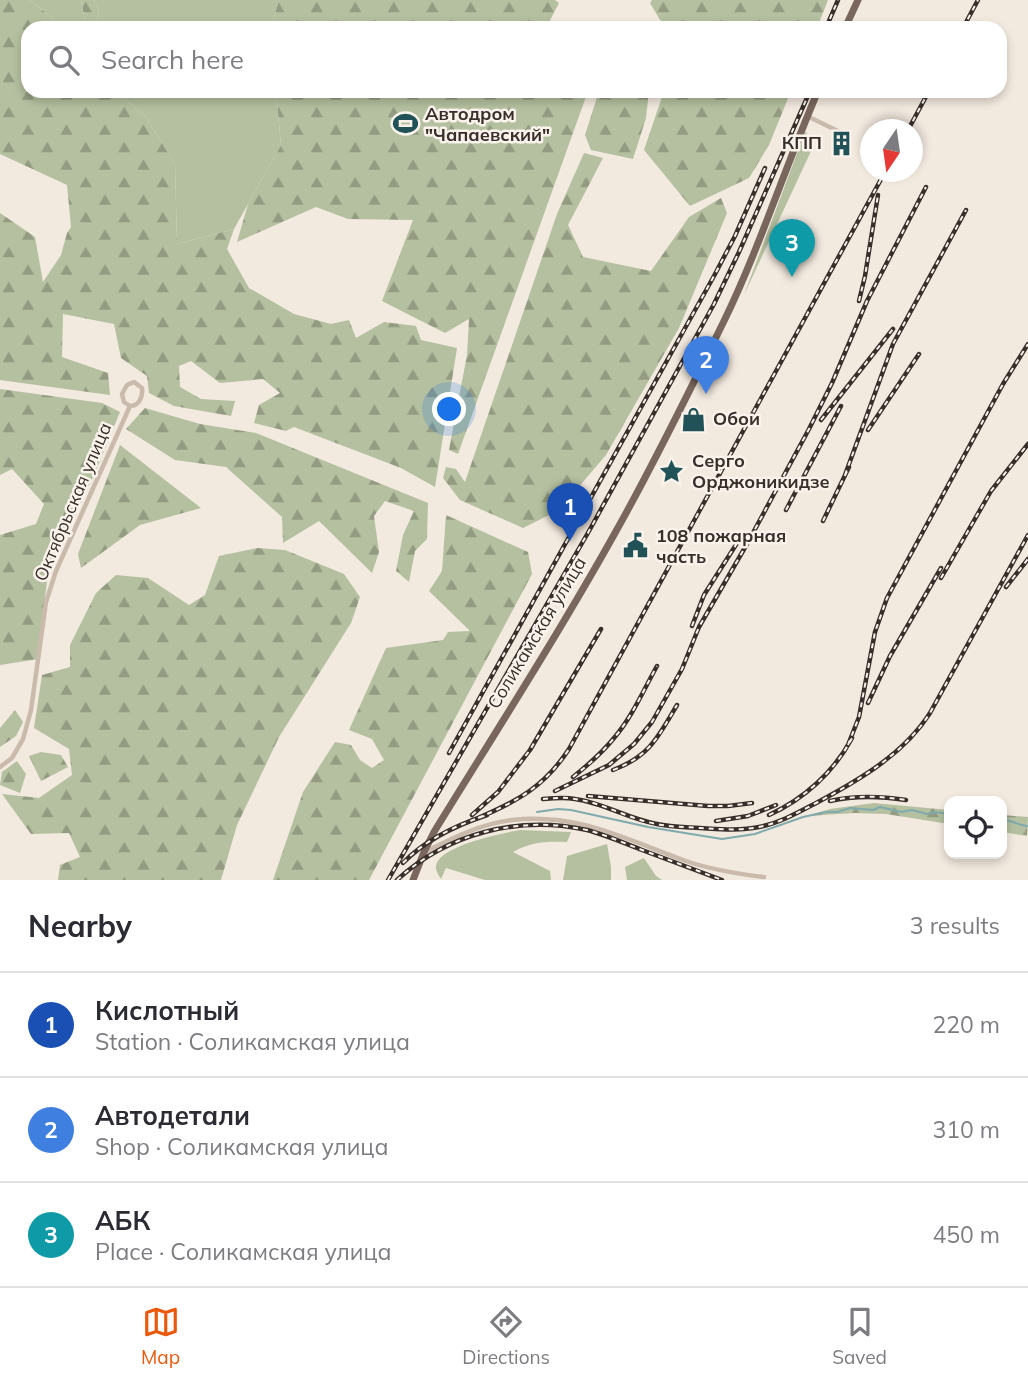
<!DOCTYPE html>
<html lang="en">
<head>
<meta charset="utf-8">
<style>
	body { margin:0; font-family:Mulish,sans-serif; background:#f2f2f3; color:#2b2b33 }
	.controls { position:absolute; right:21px; bottom:21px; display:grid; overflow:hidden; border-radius:14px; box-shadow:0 4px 10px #0003 }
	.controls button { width:63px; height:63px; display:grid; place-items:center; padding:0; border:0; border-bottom:2px solid #e1e1e2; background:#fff; color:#2b2b33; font:35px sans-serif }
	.compass { position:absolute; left:860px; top:119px; width:63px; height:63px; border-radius:50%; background:#fff; box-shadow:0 4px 10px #0003; rotate:193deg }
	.you { position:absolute; left:450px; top:410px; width:24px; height:24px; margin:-18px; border:5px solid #fff; border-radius:50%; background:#1a73e8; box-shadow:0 0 0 10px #1a73e833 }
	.badge { display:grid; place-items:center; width:46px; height:46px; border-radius:50%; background:#ea580c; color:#fff; font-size:23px; font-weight:700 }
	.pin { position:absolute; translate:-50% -58px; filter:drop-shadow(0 2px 4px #0008) }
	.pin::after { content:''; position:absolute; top:37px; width:24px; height:21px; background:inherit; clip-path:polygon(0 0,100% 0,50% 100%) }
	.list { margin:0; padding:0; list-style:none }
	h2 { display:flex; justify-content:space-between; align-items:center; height:91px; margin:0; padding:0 28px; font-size:30px }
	h2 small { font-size:23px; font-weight:400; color:#7c7c81 }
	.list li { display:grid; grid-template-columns:46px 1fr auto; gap:21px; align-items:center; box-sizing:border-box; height:105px; padding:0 28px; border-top:2px solid #e1e1e2 }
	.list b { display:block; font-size:26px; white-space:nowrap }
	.list p { margin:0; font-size:23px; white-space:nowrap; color:#7c7c81 }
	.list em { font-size:23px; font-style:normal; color:#7c7c81 }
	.icon { flex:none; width:38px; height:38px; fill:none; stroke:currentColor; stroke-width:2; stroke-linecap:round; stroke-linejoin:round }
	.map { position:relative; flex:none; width:1028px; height:880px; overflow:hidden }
	.search { position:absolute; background:#fff; box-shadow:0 4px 10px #0003; left:21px; right:21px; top:21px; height:77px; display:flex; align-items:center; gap:18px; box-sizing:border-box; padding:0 24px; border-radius:21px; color:#7c7c81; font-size:26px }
	.sheet { height:406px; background:#fff }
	nav { display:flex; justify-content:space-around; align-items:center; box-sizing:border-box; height:98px; border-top:2px solid #e1e1e2; background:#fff; font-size:19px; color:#7c7c81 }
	nav a { display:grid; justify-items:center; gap:4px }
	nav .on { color:#ea580c }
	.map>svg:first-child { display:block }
	.green { fill:#b4c09f }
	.forest { fill:url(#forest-firs) }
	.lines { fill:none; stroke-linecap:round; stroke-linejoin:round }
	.stream { stroke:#7faaae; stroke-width:2 }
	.street { stroke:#cabaab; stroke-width:4.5 }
	.primary { stroke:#79665c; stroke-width:7 }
	.rail-casing { stroke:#382e2a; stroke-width:4.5 }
	.rail { stroke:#f9f3eb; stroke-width:2; stroke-dasharray:5; stroke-linecap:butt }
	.labels { text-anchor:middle; stroke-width:5; stroke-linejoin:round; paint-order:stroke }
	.poi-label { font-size:18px; font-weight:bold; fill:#382e2a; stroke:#f9f3eb; text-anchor:start }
	.street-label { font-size:18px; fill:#382e2a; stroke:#f9f3eb }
</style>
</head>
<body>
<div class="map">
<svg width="1028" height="880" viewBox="0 0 1028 880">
	<defs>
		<pattern id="forest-firs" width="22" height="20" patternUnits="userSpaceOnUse" patternTransform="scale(1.75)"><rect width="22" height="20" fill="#b4c09f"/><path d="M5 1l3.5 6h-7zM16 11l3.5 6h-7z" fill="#939c82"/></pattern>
	</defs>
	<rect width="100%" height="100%" fill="#f2e9df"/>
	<path class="green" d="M30 0H81L85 21 72 28H64Z
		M94 0H279L271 28H95L99 10Z
		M114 91H276L281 145 234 229 177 244 175 164 145 116Z
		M805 132 807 133 802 145 812 149 744 295Z
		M520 830 571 832 567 842C548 841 530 842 513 852L550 871 551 880H485L446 868 441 879C439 876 437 873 436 869 433 846 504 833 520 830Z
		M607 844 611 867V880H563L567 856Z
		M644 858 656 876 662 880H627L625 867Z"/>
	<path class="forest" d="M0 0H30L64 28H28V91H114L145 116 175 164 177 244 234 229 227 249 249 288 263 296 294 314 331 324 349 320 356 338 384 322 416 326 421 340 457 348 435 487 401 468 294 427 286 431 254 423 259 405 280 393 263 379 220 383 191 361 179 366 180 387 201 399 235 401 231 416 174 406 149 393 147 376 121 358 114 324 63 314 62 357 108 373 110 395 0 380V213L35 237 43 282 61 255 67 233 71 227 67 185 0 154Z
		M81 0H94L99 10 95 28H72L85 21Z
		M279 0H555L559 3 546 28H271Z
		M652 0H828L817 28H673L660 20 650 3Z
		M276 91H588L458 454 449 450 467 355 469 319 445 333 382 301 413 220 348 219 316 207 237 242 248 204 281 145Z
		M599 91H649L646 118 633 159 591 150 585 135Z
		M664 91H791L769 145 749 178 690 206 644 150Z
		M584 153 603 158 568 225 583 257 651 271 689 217 721 198 727 213 679 328 606 455 559 510 523 528 460 500 443 478 446 467 456 469 465 482 557 214Z
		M0 389 102 403 120 412 94 475 48 572 38 659 0 665V535L36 524 44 504 12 469 0 475Z
		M145 408 200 424 256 433 428 503 427 539 415 551 409 582 396 571 403 535 414 511 385 501 374 516 379 552 372 573 319 521 283 543 282 517 226 467 175 460 126 429Z
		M120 445 201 508 140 525 81 568 78 554Z
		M446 515 528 552 532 574 369 880H273L303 792 335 742 351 745 360 760 372 768 384 760 372 739 349 730 386 648 443 640 448 632 470 631 429 591 442 571Z
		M257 548 285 550 344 574 360 597 351 623 279 737 237 825 221 880H58L60 865 80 857 69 833 31 834 2 794 39 798 72 775 69 749 34 728 42 675 70 667V645L96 593 116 575 148 578 189 605 205 595 219 556Z
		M15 710 23 722 16 736 0 747V728Z
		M41 752 61 755 68 767 41 781 29 756Z
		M17 761 26 774 20 793 0 785 2 772Z
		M874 803 949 810V824L886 814 855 813 807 816 830 809Z
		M1002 815 1028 817 1027 836 1002 832Z"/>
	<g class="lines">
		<path class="stream" d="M537 812 558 809 571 810 648 827 722 839 755 834 803 817 826 812H837L850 808 873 810 880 807 901 812 912 810 927 814 935 812 949 814
			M1002 820C1012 819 1018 826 1028 826"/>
		<path class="street" d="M807 116 844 134
			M134 382 142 388C143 397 139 406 130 406L124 402 122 394 127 385Z
			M0 767 12 758 23 739 31 710 46 602 56 571 130 406
			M427 851C454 837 481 824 512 820 577 812 627 840 686 861 712 870 738 874 764 877"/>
		<path class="primary" d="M845 28 858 0
			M413 880 424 852 434 832C495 733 558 635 615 533 654 464 689 392 724 321 760 247 785 167 818 91"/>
		<defs>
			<path id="rail" d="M826 28 838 0
				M963 28 978 0
				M908 130 929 91
				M859 301 865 276 878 195
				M821 420 893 329
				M868 430 919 354
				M845 475 893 344 966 210
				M786 510 841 406
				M823 521 849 467
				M941 578 991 491 1028 444
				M1006 587 1028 559
				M692 626 704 595 739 540
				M868 703 890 656 941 568
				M848 745 859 717 875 632 887 598 1003 384 1028 344
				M449 753 714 276 735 236 765 168
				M613 770C650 756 658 737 677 705
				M573 777C588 765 602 753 614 738 632 717 643 691 657 666
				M555 791 609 765 634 744 652 722 682 669 699 627 747 544 809 429 832 383 867 301 926 187
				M588 796 708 806H728L752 803
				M543 799C554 798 565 797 575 799 604 803 628 819 657 824 671 827 685 827 700 828 719 829 739 831 759 827 780 823 799 812 818 802 859 780 904 754 930 713L1028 535
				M830 801C856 795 880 796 906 800
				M472 815 498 792 530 750 601 629
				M769 815C804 799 834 772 852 738
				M478 818C518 801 545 786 569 749L885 172
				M716 821 748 816 776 805
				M403 863C426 839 457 825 487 815
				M388 880 589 531 714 304 739 252 810 91
				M397 880C448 833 519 815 587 830 606 835 624 843 642 850 669 860 696 870 722 880"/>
		</defs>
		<use href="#rail" class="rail-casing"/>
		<use href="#rail" class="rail"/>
	</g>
	<defs>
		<symbol id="stadium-bare" viewBox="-9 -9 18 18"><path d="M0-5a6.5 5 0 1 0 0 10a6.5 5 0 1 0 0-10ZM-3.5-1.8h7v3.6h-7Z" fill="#215257" stroke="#f9f3eb" stroke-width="2.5" paint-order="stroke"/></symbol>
		<symbol id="building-bare" viewBox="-9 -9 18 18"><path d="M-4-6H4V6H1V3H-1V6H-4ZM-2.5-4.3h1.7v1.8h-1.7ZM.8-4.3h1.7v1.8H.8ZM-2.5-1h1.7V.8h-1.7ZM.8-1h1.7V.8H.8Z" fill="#215257" stroke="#f9f3eb" stroke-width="2.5" paint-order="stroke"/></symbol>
		<symbol id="shop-bare" viewBox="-9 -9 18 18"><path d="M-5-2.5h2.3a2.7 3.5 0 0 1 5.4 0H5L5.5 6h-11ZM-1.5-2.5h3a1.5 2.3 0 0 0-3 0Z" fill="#215257" stroke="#f9f3eb" stroke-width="2.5" paint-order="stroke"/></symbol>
		<symbol id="sight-bare" viewBox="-9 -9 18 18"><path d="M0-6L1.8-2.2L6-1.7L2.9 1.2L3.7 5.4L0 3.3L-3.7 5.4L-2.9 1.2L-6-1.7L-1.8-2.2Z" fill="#215257" stroke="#f9f3eb" stroke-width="2.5" paint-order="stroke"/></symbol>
		<symbol id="civic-bare" viewBox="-9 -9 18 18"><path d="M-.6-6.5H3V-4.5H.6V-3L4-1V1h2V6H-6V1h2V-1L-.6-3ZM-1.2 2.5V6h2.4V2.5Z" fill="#215257" stroke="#f9f3eb" stroke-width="2.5" paint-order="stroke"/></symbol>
	</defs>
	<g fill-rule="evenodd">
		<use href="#stadium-bare" x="388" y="106" width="35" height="35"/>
		<use href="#building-bare" x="824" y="126" width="35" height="35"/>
		<use href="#shop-bare" x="676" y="402" width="35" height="35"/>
		<use href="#sight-bare" x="654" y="454" width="35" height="35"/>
		<use href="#civic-bare" x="618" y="528" width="35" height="35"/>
	</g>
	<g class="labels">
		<g class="poi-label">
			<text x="425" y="120">Автодром<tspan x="425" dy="21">"Чапаевский"</tspan></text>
			<text x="822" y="149" text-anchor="end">КПП</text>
			<text x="713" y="425">Обои</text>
			<text x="692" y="467">Серго<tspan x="692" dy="21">Орджоникидзе</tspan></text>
			<text x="656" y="542">108 пожарная<tspan x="656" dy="21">часть</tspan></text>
		</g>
		<g class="street-label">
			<text transform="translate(73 502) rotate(-67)" y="6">Октябрьская улица</text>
			<text transform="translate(537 633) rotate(-59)" y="6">Соликамская улица</text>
		</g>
	</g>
</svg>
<div class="controls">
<button><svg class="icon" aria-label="locate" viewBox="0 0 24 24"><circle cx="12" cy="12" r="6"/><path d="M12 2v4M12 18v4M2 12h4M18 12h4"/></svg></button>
</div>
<svg class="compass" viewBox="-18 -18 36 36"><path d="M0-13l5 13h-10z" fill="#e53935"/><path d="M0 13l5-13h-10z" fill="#7c7c81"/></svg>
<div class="you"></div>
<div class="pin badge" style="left:570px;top:541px;background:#1a4fb4">1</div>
<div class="pin badge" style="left:706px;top:394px;background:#3f7fe0">2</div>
<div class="pin badge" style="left:792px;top:277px;background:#0f9aa8">3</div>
<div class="search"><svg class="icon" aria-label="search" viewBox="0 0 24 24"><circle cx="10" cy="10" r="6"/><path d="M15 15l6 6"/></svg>Search here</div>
</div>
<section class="sheet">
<h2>Nearby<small>3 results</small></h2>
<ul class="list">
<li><span class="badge" style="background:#1a4fb4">1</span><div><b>Кислотный</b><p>Station · Соликамская улица</p></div><em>220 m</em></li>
<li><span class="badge" style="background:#3f7fe0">2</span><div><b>Автодетали</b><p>Shop · Соликамская улица</p></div><em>310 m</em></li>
<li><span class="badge" style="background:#0f9aa8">3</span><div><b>АБК</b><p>Place · Соликамская улица</p></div><em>450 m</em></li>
</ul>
</section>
<nav>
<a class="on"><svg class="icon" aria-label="map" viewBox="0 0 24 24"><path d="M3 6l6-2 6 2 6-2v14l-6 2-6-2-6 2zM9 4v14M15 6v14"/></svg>Map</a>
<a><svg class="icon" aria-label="directions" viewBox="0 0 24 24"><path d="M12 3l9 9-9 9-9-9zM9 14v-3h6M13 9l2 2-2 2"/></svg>Directions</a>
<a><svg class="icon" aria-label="saved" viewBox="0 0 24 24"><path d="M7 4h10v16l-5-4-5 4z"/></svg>Saved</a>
</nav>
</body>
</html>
